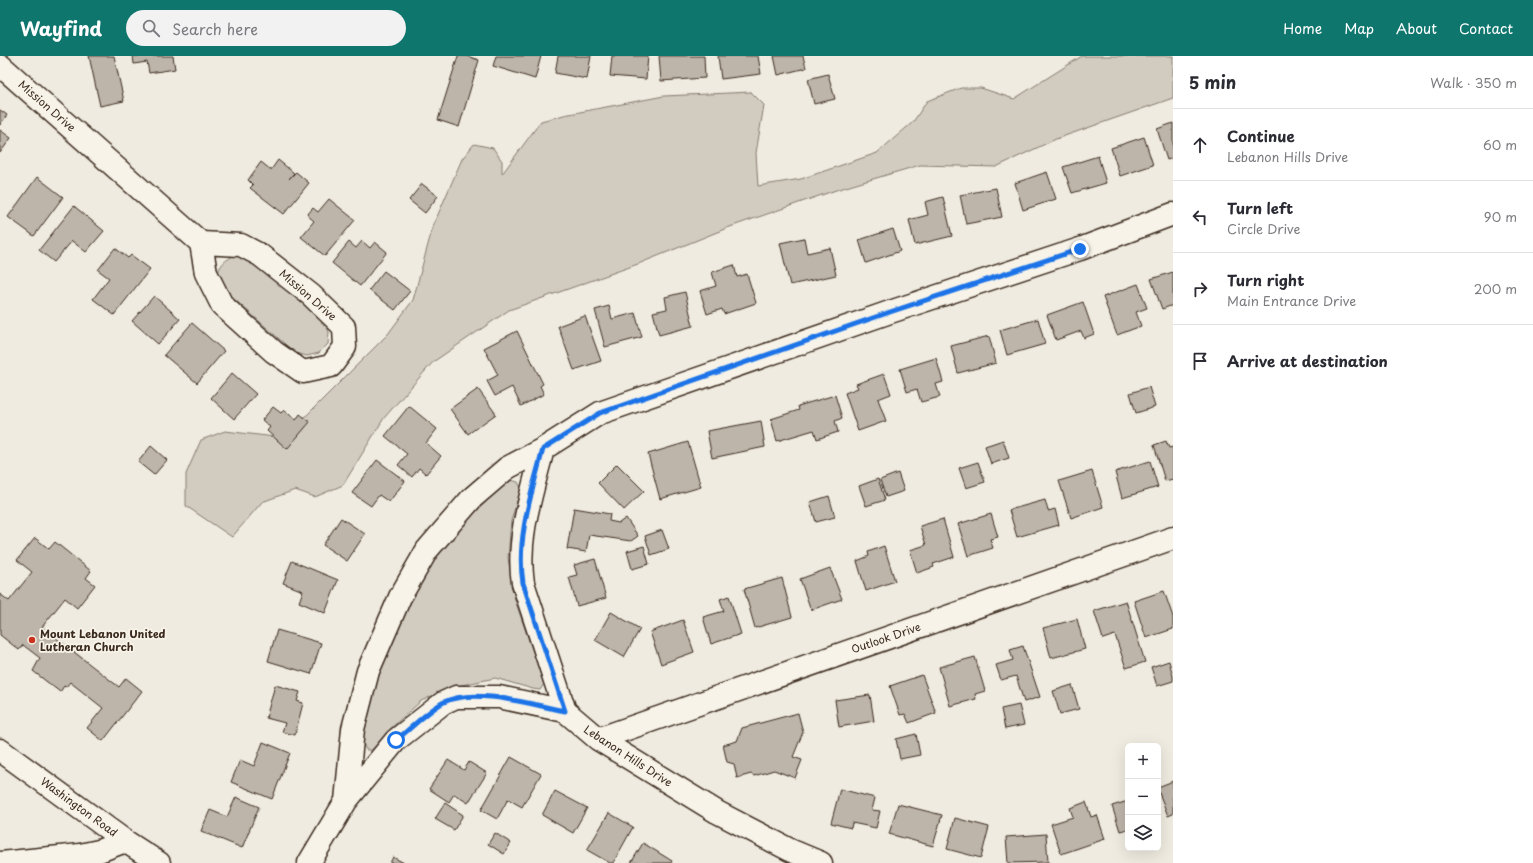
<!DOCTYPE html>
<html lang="en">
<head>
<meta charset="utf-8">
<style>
	body { margin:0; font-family:"Playpen Sans",sans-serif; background:#f2f2f3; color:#2b2b33 }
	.controls { position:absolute; right:12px; bottom:12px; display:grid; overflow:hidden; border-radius:6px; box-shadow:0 4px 16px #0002 }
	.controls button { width:36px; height:36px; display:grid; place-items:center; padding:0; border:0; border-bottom:1px solid #e1e1e2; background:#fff; color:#2b2b33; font:20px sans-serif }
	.stop { position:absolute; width:12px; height:12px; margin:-9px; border:3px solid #1a73e8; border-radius:50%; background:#fff }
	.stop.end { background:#1a73e8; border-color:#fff; box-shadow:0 1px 4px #0008 }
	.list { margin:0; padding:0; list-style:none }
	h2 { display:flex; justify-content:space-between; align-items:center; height:52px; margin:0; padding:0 16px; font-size:17px }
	h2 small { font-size:13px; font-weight:400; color:#7c7c81 }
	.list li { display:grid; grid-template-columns:26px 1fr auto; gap:12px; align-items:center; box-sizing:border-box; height:72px; padding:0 16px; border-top:1px solid #e1e1e2 }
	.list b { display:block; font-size:15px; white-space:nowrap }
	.list p { margin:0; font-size:13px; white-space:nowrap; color:#7c7c81 }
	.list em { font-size:13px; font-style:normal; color:#7c7c81 }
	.icon { flex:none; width:22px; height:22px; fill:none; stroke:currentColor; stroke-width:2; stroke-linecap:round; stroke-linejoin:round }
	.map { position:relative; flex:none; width:1173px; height:807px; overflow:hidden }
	header { display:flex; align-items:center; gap:24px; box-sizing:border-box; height:56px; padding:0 20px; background:#0f766e; color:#fff }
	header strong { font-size:19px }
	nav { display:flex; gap:22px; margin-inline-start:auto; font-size:14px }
	.search { width:280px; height:36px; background:#f2f2f3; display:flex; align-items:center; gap:10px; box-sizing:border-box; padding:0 14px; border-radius:22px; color:#7c7c81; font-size:15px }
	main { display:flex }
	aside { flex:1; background:#fff }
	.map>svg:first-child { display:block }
	.green { fill:#d1cbc0; stroke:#867a6f }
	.building { fill:#bdb5aa; stroke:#3b2a1e }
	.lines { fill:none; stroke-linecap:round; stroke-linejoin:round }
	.minor-casing { stroke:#3b2a1e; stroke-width:25 }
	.primary-casing { stroke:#3b2a1e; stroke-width:25 }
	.minor { stroke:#f7f3e8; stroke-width:22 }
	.primary { stroke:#f7f3e8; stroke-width:22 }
	.route { stroke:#1a73e8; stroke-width:5 }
	.poi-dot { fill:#c8321e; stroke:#f7f3e8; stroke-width:1.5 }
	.labels { text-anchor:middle; stroke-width:3.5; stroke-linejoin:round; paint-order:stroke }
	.street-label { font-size:11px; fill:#3b2a1e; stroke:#f7f3e8 }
	.poi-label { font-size:11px; font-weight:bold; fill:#3b2a1e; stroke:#f7f3e8; text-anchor:start }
</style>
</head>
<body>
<header>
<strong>Wayfind</strong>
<div class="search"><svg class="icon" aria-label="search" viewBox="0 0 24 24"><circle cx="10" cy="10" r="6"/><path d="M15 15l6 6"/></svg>Search here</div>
<nav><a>Home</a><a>Map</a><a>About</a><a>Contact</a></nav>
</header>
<main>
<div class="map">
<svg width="1173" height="807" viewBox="0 0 1173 807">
	<rect width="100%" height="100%" fill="#efebe0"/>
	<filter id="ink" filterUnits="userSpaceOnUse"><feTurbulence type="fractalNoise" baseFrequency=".025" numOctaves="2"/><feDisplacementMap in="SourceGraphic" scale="8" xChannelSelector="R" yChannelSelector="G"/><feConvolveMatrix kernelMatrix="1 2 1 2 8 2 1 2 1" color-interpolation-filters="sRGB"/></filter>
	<g filter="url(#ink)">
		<path class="green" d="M1082 0H1173V42L1056 83 996 111 920 109 836 134 727 172 638 208 509 254 433 306 384 362 343 429 315 441 295 434 262 446 232 481 186 450V418L201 384 225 375 275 381 307 359 388 278 413 244 433 170 462 103 474 88 493 92 502 105V118L541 65 564 59 664 40 751 36 764 49 756 97 758 130 801 123 877 97 913 66 927 45 961 32H981L1014 43Z
			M239 198 252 201 324 264 329 276 328 288 319 297 307 300 295 297 224 234C223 231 219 226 218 223 216 210 228 201 239 198Z
			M511 424 518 426 521 432 511 465 508 502 515 544 544 628 540 634 533 633 495 622 452 631 421 645 391 672 372 694H366L362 685 373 632 412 537 437 499 467 464 502 430Z"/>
		<path class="building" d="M89 0H114L124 45 100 50Z
			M133 0H173L175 13 149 17 147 6 134 8Z
			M458 0H466L479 4 459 71 438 64Z
			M496 0H541L535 23 493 10Z
			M558 0H591L587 23 555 17Z
			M612 0H648L646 23 610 20Z
			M659 0H704L705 22 661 25Z
			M718 0H758L761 18 721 23Z
			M774 0H803L806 12 778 19Z
			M828 18 835 43 814 48 808 23Z
			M0 54 7 59 0 69Z
			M1173 67V102L1167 104 1157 73Z
			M0 74 11 82 0 97Z
			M1144 81 1153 109 1120 120 1111 92Z
			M1098 100 1106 127 1072 137 1063 111Z
			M278 104 294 117 289 123 296 116 309 127 284 158 250 132 253 129 248 124 261 106 271 114Z
			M1047 116 1056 143 1023 154 1015 127Z
			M37 121 63 141 34 180 8 161Z
			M422 128 438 140 425 157 409 144Z
			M996 132 1002 161 966 168 960 139Z
			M943 141 952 180 915 189 909 164 928 159 925 146Z
			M329 143 355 164 325 200 301 181 314 165 307 159 313 152 318 156Z
			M74 150 104 175 86 196 72 185 54 206 39 194Z
			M893 173 900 195 866 207 859 184Z
			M804 182 807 197 830 192 836 219 790 229 780 187Z
			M362 185 370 192 375 186 387 196 360 230 332 207 349 186 356 192Z
			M115 192 128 202 131 199 150 213 114 259 93 243 109 222 98 214Z
			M734 209 737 221 747 218 756 247 724 258 722 253 707 258 700 235 716 230 712 216Z
			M384 215 410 235 395 254 369 234Z
			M1173 216V249L1162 253 1151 223Z
			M1138 228 1147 252 1136 256 1141 270 1117 279 1103 241Z
			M685 236 693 270 659 279 653 256 667 253 665 241Z
			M154 240 180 263 158 288 132 265Z
			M1083 246 1094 278 1084 282 1081 275 1056 284 1047 259Z
			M609 250 612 263 635 257 642 281 605 291 595 254Z
			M585 260 601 305 574 314 558 270Z
			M1038 263 1045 288 1007 299 1000 274Z
			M192 267 224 295 197 327 164 299Z
			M517 275 543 328 540 330 544 338 521 350 512 331 495 340 487 325 498 319 484 292Z
			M989 280 996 307 958 317 951 290Z
			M936 302 943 326 936 328 940 341 921 346 917 333 907 336 900 313Z
			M232 317 256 338 234 363 211 342Z
			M884 318 891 338 878 343 886 365 858 375 845 337 858 332 856 328Z
			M1149 331 1155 351 1136 357 1130 337Z
			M478 333 496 358 468 378 450 353Z
			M835 339 842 362 835 365 838 376 817 383 814 374 777 385 771 363 799 354 798 350Z
			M409 350 437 373 426 387 441 400 426 418 419 412 412 421 398 409 407 398 385 380Z
			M273 351 281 357 284 354 296 364 300 358 310 366 287 393 267 375 270 371 262 364Z
			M761 365 765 391 712 402 707 375Z
			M1003 384 1009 402 991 408 985 390Z
			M1166 385 1169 392 1173 391V423L1165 425 1154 389Z
			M688 386 701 431 660 443 648 398Z
			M151 390 167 404 154 419 138 406Z
			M377 404 405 425 389 446 379 439 371 450 352 437Z
			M1150 405 1158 431 1122 442 1115 416Z
			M978 406 985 426 966 432 959 412Z
			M617 408 644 435 624 454 598 427Z
			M1092 415 1103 451 1071 462 1059 425Z
			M898 417 904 435 886 441 880 424Z
			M878 423 885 444 866 450 859 430Z
			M829 440 835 461 816 466 810 446Z
			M1045 444 1048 455 1055 453 1059 469 1017 481 1009 454Z
			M574 452 610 458 609 465 619 467 626 462 638 480 631 485 589 479 586 496 567 493Z
			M991 458 998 481 990 483 993 492 968 500 958 468Z
			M341 462 365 478 347 505 323 489Z
			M943 463 954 501 933 508 934 511 917 517 910 494 926 489 920 470Z
			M662 474 669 493 651 499 645 480Z
			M35 482 49 493 55 486 91 515 86 522 95 529 77 552 65 542 42 571 119 631 126 622 142 635 103 685 87 672 103 652 70 626 66 631 64 630 60 636 33 615 40 602 23 589 19 594 0 579V538L9 545 32 516 17 504Z
			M644 490 649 508 632 513 627 495Z
			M884 490 895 525 866 535 857 505 869 500 868 496Z
			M595 503 606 542 577 550 569 521 577 519 574 509Z
			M292 505 338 524 325 557 299 546 303 535 283 527Z
			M830 512 842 543 811 554 800 523Z
			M782 522 792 561 755 572 744 533Z
			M1164 535 1173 561V573L1146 582 1134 545Z
			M729 540 741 578 711 588 703 561 724 555 720 543Z
			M1126 545 1145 606 1126 612 1115 579 1103 583 1094 555Z
			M611 556 640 573 624 601 595 584Z
			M1077 563 1085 593 1051 602 1043 572Z
			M683 564 694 596 661 608 650 576Z
			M277 574 321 587 311 618 268 605Z
			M1023 590 1040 641 1024 646 1016 620 1001 624 996 609 1013 604 1010 594Z
			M975 601 985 635 975 638 976 643 950 650 939 611Z
			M1169 605 1173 620V625L1157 630 1151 611Z
			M922 619 936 657 909 667 905 658 900 659 890 630Z
			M275 629 300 636 297 645 303 647 295 679 282 676 285 667 266 662Z
			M1072 629 1079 653 1060 658 1053 635Z
			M870 639 874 665 839 671 835 644Z
			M1019 649 1024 669 1005 673 1001 653Z
			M798 657 803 676 793 701 802 704 795 722 774 714 754 720 751 718 737 722 734 708 727 706 723 689 737 685 742 672Z
			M916 678 920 699 900 703 896 683Z
			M263 686 290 697 272 743 231 726 240 704 254 710Z
			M511 701 541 718 522 751 508 743 497 763 481 754Z
			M448 704 464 714 469 706 487 717 468 747 454 738 449 746 429 733Z
			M1173 725V758L1168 760 1158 734V731Z
			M840 733 875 742 872 754 880 755 876 772 852 767 851 772 831 767Z
			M555 735 587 752 573 777 542 759Z
			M236 741 259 751 242 792 201 775 210 754 227 761Z
			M1128 745V773L1120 775 1112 750Z
			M1086 746 1091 761 1097 759 1105 783 1061 798 1051 768 1073 761 1070 752Z
			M445 747 463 759 454 774 435 763Z
			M898 748 942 759 933 790 889 778Z
			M609 757 633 771 613 807H610L587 794Z
			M955 762 989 771 981 802 947 793Z
			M495 777 511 787 504 798 488 788Z
			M1046 778 1048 806 1008 807 1006 781Z
			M643 787 672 805 671 807H631Z
			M393 801 404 807H390Z"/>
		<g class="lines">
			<defs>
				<path id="minor" d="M0 9 201 187 241 189 260 199 311 239 344 271 345 291 331 310 303 316 274 296 222 249 206 217 201 187
					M543 393C532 437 516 482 523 527L565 655
					M598 683 1173 482
					M346 745 396 684 443 647 456 641H499L565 655 598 683 717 756 792 795 821 807
					M309 807 346 745 353 673 368 615 400 541 427 494 472 442 507 412 543 393 600 357 890 256 1080 193 1173 158"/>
				<path id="primary" d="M0 694 125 785 159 807
					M1 807 80 799 99 795 125 785"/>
			</defs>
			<use href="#minor" class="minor-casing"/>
			<use href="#primary" class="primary-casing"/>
			<use href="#minor" class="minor"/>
			<use href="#primary" class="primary"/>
		</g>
	</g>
	<g class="lines" filter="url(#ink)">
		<path class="route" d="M396 684C409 674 430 653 444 646 474 631 533 649 565 655L523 527C516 482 532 436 543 393L600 357 890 256 1080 193"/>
	</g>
	<circle class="poi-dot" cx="32" cy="584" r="4"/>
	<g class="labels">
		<g class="street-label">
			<text transform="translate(47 50) rotate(41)" y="4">Mission Drive</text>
			<text transform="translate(308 239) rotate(41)" y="4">Mission Drive</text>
			<text transform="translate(886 582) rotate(-19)" y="4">Outlook Drive</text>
			<text transform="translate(628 700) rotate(33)" y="4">Lebanon Hills Drive</text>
			<text transform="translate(79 751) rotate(36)" y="4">Washington Road</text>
		</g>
		<g class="poi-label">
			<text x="40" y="582">Mount Lebanon United<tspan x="40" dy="13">Lutheran Church</tspan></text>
		</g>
	</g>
</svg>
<div class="controls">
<button>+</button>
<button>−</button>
<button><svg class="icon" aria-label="layers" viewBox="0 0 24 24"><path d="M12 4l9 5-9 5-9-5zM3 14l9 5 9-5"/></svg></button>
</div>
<div class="stop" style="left:396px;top:684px"></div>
<div class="stop end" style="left:1080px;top:193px"></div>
</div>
<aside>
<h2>5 min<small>Walk · 350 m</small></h2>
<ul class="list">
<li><svg class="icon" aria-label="ahead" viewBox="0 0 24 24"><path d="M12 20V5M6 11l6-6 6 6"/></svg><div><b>Continue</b><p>Lebanon Hills Drive</p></div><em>60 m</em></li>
<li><svg class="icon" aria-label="left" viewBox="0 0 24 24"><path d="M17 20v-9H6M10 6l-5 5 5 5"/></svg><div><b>Turn left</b><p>Circle Drive</p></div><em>90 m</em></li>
<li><svg class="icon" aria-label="right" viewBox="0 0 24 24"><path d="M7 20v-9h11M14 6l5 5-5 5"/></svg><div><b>Turn right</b><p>Main Entrance Drive</p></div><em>200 m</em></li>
<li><svg class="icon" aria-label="arrive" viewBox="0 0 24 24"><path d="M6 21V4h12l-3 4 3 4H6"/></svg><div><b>Arrive at destination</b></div></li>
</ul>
</aside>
</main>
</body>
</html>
